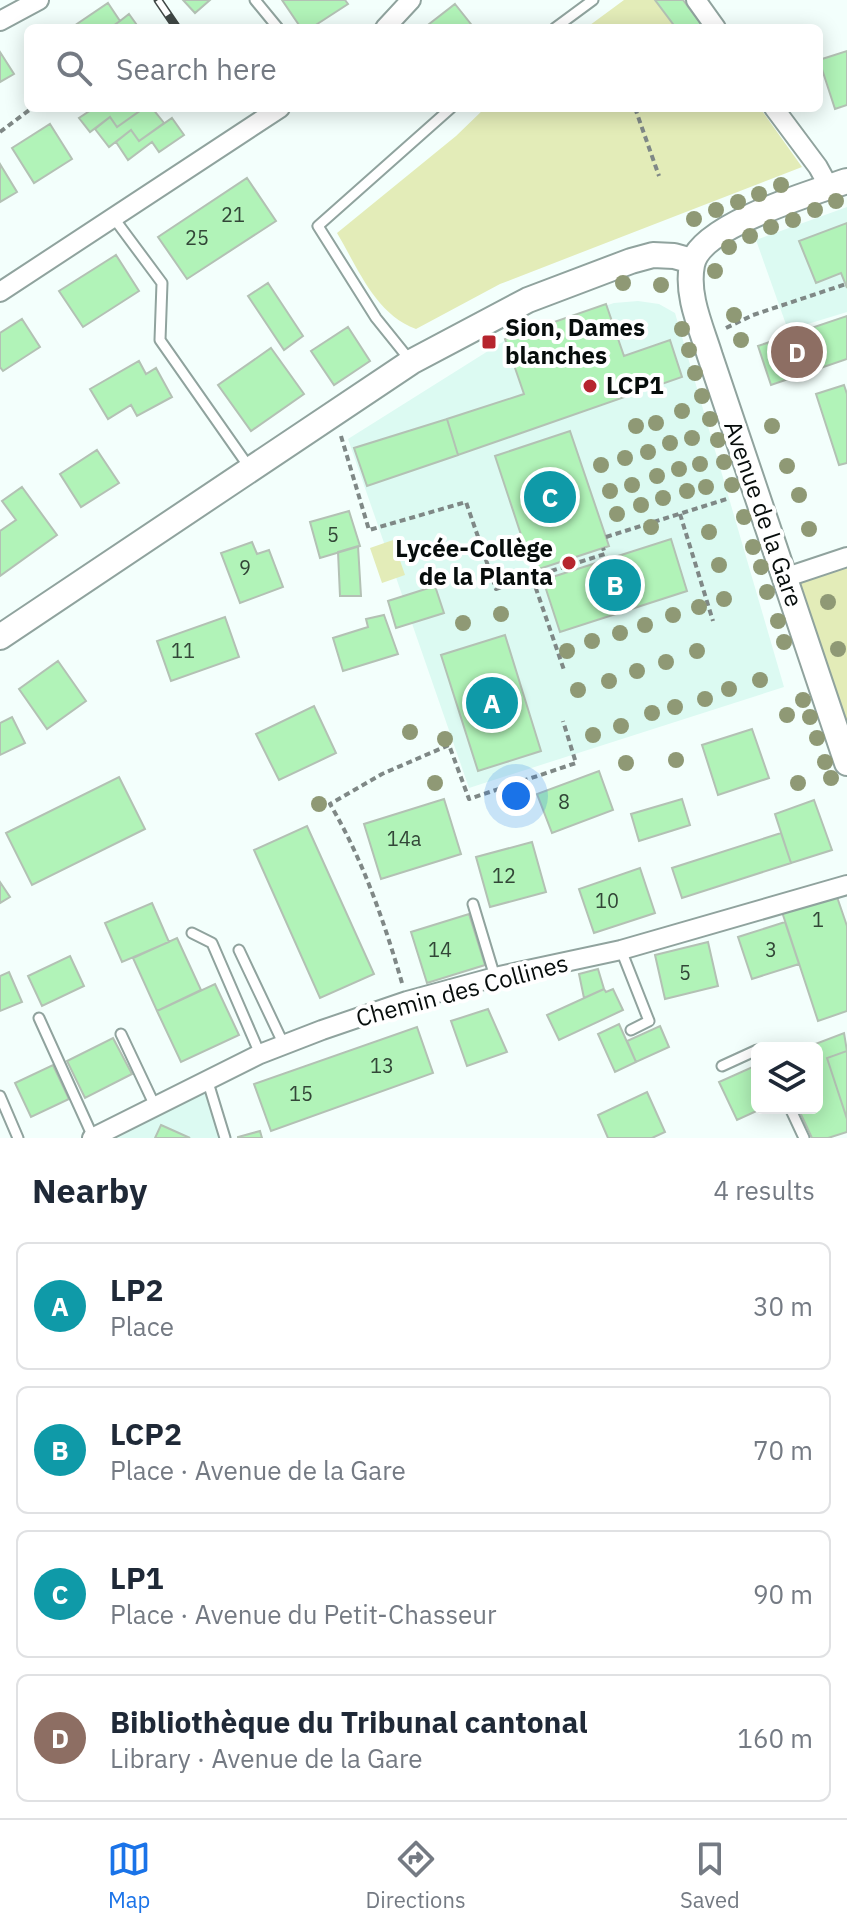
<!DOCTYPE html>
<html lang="en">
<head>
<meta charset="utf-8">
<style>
	body { margin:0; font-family:"IBM Plex Sans",sans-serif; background:#f2f2f3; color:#1f2937 }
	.controls { position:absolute; right:24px; bottom:24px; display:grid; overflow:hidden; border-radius:12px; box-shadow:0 4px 20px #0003 }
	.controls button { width:72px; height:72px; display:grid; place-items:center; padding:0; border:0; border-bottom:2px solid #e0e1e3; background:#fff; color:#1f2937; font:40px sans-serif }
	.you { position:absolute; left:516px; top:796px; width:28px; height:28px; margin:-20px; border:6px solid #fff; border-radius:50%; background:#1a73e8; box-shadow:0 0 0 12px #1a73e833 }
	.badge { display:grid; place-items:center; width:52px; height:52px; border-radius:50%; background:#1a73e8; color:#fff; font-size:26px; font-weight:700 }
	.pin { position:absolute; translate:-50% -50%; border:4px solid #fff; box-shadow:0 2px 8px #0006 }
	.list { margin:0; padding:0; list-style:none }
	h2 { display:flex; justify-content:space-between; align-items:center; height:104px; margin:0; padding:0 32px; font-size:34px }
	h2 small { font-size:26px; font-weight:400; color:#747a83 }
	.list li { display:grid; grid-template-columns:52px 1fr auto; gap:24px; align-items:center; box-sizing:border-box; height:128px; margin:0 16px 16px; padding:0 16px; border:2px solid #e0e1e3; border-radius:12px }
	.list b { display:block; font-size:30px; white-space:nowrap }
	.list p { margin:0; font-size:26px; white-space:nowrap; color:#747a83 }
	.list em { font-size:26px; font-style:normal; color:#747a83 }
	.icon { flex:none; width:44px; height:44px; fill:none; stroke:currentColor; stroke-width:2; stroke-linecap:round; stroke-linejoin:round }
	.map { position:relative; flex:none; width:847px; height:1138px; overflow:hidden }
	.search { position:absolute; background:#fff; box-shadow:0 4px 20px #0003; left:24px; right:24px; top:24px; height:88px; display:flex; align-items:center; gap:20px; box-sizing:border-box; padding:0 28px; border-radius:12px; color:#747a83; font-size:30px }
	.sheet { height:680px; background:#fff }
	nav { display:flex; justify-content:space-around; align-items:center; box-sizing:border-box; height:112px; border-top:2px solid #e0e1e3; background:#fff; font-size:22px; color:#747a83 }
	nav a { display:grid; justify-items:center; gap:4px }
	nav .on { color:#1a73e8 }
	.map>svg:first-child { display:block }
	.built { fill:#dcfaf2 }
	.green { fill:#e3ecb8 }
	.building { fill:#b1f3b8; stroke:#b3c1b4; stroke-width:2 }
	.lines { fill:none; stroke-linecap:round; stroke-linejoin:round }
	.lane-casing { stroke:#90a39e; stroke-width:13 }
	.street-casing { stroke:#90a39e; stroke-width:22 }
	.secondary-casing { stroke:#90a39e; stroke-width:28 }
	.path { stroke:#7f8886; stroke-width:4; stroke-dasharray:6 4; stroke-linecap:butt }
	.lane { stroke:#fff; stroke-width:9 }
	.street { stroke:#fff; stroke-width:18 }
	.secondary { stroke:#fff; stroke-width:24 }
	.rail-casing { stroke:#3f4745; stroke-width:9 }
	.rail { stroke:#fff; stroke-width:6; stroke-dasharray:18; stroke-linecap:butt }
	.tree { fill:#8f9975 }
	.poi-dot { fill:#b6252e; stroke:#fff; stroke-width:3 }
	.labels { text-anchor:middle; stroke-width:8; stroke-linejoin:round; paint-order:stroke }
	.number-label { font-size:20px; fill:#324637 }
	.poi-label { font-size:24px; font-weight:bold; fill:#070d0c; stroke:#fff; text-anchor:start }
	.street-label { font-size:24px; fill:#070d0c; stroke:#fff }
</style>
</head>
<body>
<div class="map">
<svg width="847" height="1138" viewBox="0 0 847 1138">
	<rect width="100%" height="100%" fill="#f3fffc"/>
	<path class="built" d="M847 207V312L788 330 756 240Z
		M638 301 659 304 675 313 784 687 469 788 348 439 512 336 614 303Z
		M207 1079 225 1138H92Z"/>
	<path class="green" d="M624 0H683L704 28H586Z
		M485 108H760L802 167 500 284 416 329C375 314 358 268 337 233L456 136Z
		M393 540 405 575 382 583 370 548Z
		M847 557V762L784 578Z"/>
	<path class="building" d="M183 0H210L195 13Z
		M282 0H345L348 4 311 28H301Z
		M655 0H683L704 28H676Z
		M108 3 120 21 110 28H71Z
		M455 4 474 28H424Z
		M129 14 139 28H110L120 21Z
		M847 51V105L835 109 819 60Z
		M0 52 14 74 0 82Z
		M94 108H139L141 110 117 127 110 117 90 132 79 118Z
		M144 108H152L164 123 139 141 131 130 109 147 95 129 110 117 117 127Z
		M172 118 184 135 159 152 152 142 128 160 116 142 131 130 139 141Z
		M50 124 72 159 34 183 12 148Z
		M0 164 17 192 0 202Z
		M247 178 276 221 187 279 158 237Z
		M847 223V288L841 273 816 283 799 241Z
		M116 255 139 291 83 327 59 291Z
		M268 283 303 336 284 350 248 296Z
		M606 304 624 356 670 340 682 377 458 455 447 419 524 394 505 339Z
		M847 316V359L771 385 758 346Z
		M22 319 40 347 3 371 0 367V333Z
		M348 327 370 361 334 385 311 351Z
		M271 348 304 394 251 431 218 385Z
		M139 361 146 374 156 368 172 397 137 416 131 405 108 419 90 389Z
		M844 385 847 394V463L839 465 816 394Z
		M447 419 458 455 367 486 354 448Z
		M570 431 609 546 533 571 495 456Z
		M97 450 119 483 81 507 60 474Z
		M22 487 57 535 0 576V531L16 520 2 501Z
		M349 511 360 546 320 558 310 522Z
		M671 539 687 591 560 632 543 580Z
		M252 542 257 554 269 550 283 587 240 603 221 553Z
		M358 546 361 596H340L338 552Z
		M435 586 444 613 396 628 388 601Z
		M384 615 398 654 343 671 333 638 368 627 366 619Z
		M225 617 239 657 171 681 157 641Z
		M505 635 541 751 478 771 441 655Z
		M58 661 86 701 47 729 19 689Z
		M314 706 336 753 279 780 256 734Z
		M12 717 25 743 0 755V723Z
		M752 729 769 778 718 795 702 745Z
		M599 771 613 810 552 833 537 794Z
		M119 777 145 829 32 885 6 833Z
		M444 799 461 854 381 879 364 824Z
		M682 799 690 825 639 841 631 814Z
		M814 800 832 850 791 863 775 814Z
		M307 826 374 974 320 998 254 850Z
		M781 833 791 863 682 898 672 868Z
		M532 842 546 892 490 907 476 857Z
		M640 868 655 913 594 933 579 889Z
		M0 882 10 897 0 903Z
		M836 894 847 926V1011L818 1021 782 912Z
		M152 903 169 942 122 962 105 923Z
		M469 914 485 965 427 983 411 932Z
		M785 922 799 964 752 979 738 937Z
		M177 938 201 990 157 1011 133 958Z
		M708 942 718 986 665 999 655 955Z
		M70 956 84 986 42 1006 28 976Z
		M598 969 604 989 584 998 579 974Z
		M9 972 22 1002 0 1011V976Z
		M215 984 239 1035 181 1062 157 1011Z
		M604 989 606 992 613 989 623 1010 559 1040 547 1015Z
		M488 1009 507 1052 467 1066 451 1021Z
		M619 1024 636 1062 615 1072 598 1034Z
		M660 1026 669 1047 636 1062 627 1041Z
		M417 1027 433 1073 271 1131 254 1084Z
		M844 1033 847 1051 827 1058 847 1119V1132L828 1138H812L798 1108H817V1048H805Z
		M113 1038 132 1074 85 1098 67 1061Z
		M847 1051V1119L827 1058Z
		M53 1065 69 1099 31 1117 15 1083Z
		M757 1065V1108H763L737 1120 719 1082Z
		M647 1092 665 1132 652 1138H608L598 1115Z
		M161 1125 190 1138H155Z
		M260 1131 262 1138H238V1137Z"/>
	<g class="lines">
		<defs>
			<path id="lane" d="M255 0 278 28
				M555 28 593 0
				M113 217 162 283 160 340 249 467
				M409 359 376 318 318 226 451 108
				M473 904 495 977
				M192 933 212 943 260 1054
				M239 950 284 1045
				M621 950 649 1021 631 1030
				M39 1018 93 1137
				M121 1034 155 1106
				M722 1066 757 1050
				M207 1079 225 1138
				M0 1096 18 1138
				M790 1108 804 1138"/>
			<path id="street" d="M696 0 716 28
				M0 21 39 0
				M385 28 411 0
				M774 108 818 167 829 187
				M0 292 280 108
				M784 578 847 557
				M92 1138 260 1054 322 1030 407 1001 495 977 621 950 847 885"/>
			<path id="secondary" d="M847 181C811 193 699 226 692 265 686 295 701 327 710 356L847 763
				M0 637 411 362 528 300 631 261 653 255 674 256 692 261"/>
		</defs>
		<use href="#lane" class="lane-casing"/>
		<use href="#street" class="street-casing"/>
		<use href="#secondary" class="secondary-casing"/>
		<path class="path" d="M635 108 659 176
			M0 132 32 108
			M726 328 753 315 846 284
			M341 436 369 530 466 502 496 589 532 577 564 670
			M680 514 713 621
			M606 537 730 498
			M532 577 605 554 603 548
			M402 983C384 921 363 860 330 804L382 774 449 745 469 799 576 763 563 721"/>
		<use href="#lane" class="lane"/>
		<use href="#street" class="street"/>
		<use href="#secondary" class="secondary"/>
		<defs>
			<path id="rail" d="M158 0 177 28"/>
		</defs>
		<use href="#rail" class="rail-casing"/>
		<use href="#rail" class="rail"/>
	</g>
	<g class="tree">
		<circle cx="781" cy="185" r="8"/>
		<circle cx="759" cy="194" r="8"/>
		<circle cx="836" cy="201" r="8"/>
		<circle cx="738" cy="202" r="8"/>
		<circle cx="716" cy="210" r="8"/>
		<circle cx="815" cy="210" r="8"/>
		<circle cx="694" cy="219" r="8"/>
		<circle cx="793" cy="220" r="8"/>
		<circle cx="771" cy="227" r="8"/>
		<circle cx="750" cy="236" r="8"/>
		<circle cx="729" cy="247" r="8"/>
		<circle cx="715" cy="271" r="8"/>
		<circle cx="623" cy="283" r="8"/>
		<circle cx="661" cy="285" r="8"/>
		<circle cx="734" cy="315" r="8"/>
		<circle cx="682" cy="329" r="8"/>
		<circle cx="741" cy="340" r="8"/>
		<circle cx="689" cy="350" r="8"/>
		<circle cx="695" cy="373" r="8"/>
		<circle cx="702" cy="396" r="8"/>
		<circle cx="682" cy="411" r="8"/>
		<circle cx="710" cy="419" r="8"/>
		<circle cx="656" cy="423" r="8"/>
		<circle cx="636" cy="426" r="8"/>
		<circle cx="772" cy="426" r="8"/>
		<circle cx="692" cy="438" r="8"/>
		<circle cx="718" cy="440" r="8"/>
		<circle cx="670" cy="443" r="8"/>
		<circle cx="648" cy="452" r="8"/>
		<circle cx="625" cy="458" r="8"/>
		<circle cx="724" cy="462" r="8"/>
		<circle cx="700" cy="464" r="8"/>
		<circle cx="601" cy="465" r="8"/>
		<circle cx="787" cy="466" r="8"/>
		<circle cx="679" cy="469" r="8"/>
		<circle cx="657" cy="476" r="8"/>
		<circle cx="632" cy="485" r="8"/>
		<circle cx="732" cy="485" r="8"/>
		<circle cx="706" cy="487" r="8"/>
		<circle cx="610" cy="491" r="8"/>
		<circle cx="687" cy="491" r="8"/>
		<circle cx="799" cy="495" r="8"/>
		<circle cx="663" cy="498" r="8"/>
		<circle cx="641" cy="505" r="8"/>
		<circle cx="617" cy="514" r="8"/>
		<circle cx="744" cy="517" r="8"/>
		<circle cx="651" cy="527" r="8"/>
		<circle cx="809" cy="529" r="8"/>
		<circle cx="709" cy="532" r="8"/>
		<circle cx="753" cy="547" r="8"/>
		<circle cx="719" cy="565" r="8"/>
		<circle cx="761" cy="567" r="8"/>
		<circle cx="767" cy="592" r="8"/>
		<circle cx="724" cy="599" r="8"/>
		<circle cx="828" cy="602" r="8"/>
		<circle cx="699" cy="607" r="8"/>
		<circle cx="501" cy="614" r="8"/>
		<circle cx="673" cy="615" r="8"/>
		<circle cx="778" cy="621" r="8"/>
		<circle cx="463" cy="623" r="8"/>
		<circle cx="645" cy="625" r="8"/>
		<circle cx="620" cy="633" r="8"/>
		<circle cx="592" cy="641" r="8"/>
		<circle cx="784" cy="642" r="8"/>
		<circle cx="838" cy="649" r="8"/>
		<circle cx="567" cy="651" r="8"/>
		<circle cx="697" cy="651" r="8"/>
		<circle cx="666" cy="662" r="8"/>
		<circle cx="637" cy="671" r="8"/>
		<circle cx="760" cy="680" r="8"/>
		<circle cx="609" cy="681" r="8"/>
		<circle cx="729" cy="689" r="8"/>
		<circle cx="578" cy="690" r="8"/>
		<circle cx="705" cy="699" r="8"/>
		<circle cx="803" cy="700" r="8"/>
		<circle cx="675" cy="707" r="8"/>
		<circle cx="652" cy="713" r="8"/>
		<circle cx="787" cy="715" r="8"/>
		<circle cx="810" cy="717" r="8"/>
		<circle cx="621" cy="726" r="8"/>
		<circle cx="410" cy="732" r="8"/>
		<circle cx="593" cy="735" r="8"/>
		<circle cx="817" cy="738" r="8"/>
		<circle cx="445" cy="739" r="8"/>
		<circle cx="676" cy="760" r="8"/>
		<circle cx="825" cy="762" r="8"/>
		<circle cx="626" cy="763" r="8"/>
		<circle cx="831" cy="778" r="8"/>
		<circle cx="435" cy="783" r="8"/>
		<circle cx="798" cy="783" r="8"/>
		<circle cx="319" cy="804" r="8"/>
	</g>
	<g class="poi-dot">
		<rect x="481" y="334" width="16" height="16" rx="4"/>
		<circle cx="590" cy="386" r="8"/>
		<circle cx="569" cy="563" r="8"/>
	</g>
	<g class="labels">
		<g class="number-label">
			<text x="233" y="222">21</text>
			<text x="197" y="245">25</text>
			<text x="333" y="542">5</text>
			<text x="245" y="575">9</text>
			<text x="183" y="658">11</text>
			<text x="564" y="809">8</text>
			<text x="404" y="846">14a</text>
			<text x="504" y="883">12</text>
			<text x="607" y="908">10</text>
			<text x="818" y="927">1</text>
			<text x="440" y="957">14</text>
			<text x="771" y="957">3</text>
			<text x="685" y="980">5</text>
			<text x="382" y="1073">13</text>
			<text x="301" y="1101">15</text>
		</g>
		<g class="poi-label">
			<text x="505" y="336">Sion, Dames<tspan x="505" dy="28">blanches</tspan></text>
			<text x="606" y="394">LCP1</text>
			<text x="553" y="557" text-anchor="end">Lycée-Collège<tspan x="553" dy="28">de la Planta</tspan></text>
		</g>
		<g class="street-label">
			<text transform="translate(763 514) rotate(71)" y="8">Avenue de la Gare</text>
			<text transform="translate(462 991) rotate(-15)" y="8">Chemin des Collines</text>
		</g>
	</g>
</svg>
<div class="controls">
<button><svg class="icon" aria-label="layers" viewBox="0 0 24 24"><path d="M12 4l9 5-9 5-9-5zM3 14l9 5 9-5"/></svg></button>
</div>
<div class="you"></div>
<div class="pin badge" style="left:492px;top:703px;background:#0f9aa8">A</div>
<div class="pin badge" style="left:615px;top:585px;background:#0f9aa8">B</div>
<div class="pin badge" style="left:550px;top:497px;background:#0f9aa8">C</div>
<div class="pin badge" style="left:797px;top:352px;background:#8d6e63">D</div>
<div class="search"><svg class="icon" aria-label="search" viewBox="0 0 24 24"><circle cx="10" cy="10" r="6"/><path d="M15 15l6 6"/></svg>Search here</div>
</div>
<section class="sheet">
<h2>Nearby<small>4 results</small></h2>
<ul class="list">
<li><span class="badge" style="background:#0f9aa8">A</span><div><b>LP2</b><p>Place</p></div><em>30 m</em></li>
<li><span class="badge" style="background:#0f9aa8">B</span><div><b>LCP2</b><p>Place · Avenue de la Gare</p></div><em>70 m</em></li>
<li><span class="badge" style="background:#0f9aa8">C</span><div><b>LP1</b><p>Place · Avenue du Petit-Chasseur</p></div><em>90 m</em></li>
<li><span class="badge" style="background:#8d6e63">D</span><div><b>Bibliothèque du Tribunal cantonal</b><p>Library · Avenue de la Gare</p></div><em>160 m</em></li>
</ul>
</section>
<nav>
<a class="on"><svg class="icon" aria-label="map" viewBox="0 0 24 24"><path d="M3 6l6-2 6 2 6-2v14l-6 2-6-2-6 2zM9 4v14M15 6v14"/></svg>Map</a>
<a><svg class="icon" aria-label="directions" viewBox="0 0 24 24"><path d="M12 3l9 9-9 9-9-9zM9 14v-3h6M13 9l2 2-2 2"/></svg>Directions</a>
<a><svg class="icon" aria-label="saved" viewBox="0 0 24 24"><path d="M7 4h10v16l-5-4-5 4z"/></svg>Saved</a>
</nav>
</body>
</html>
